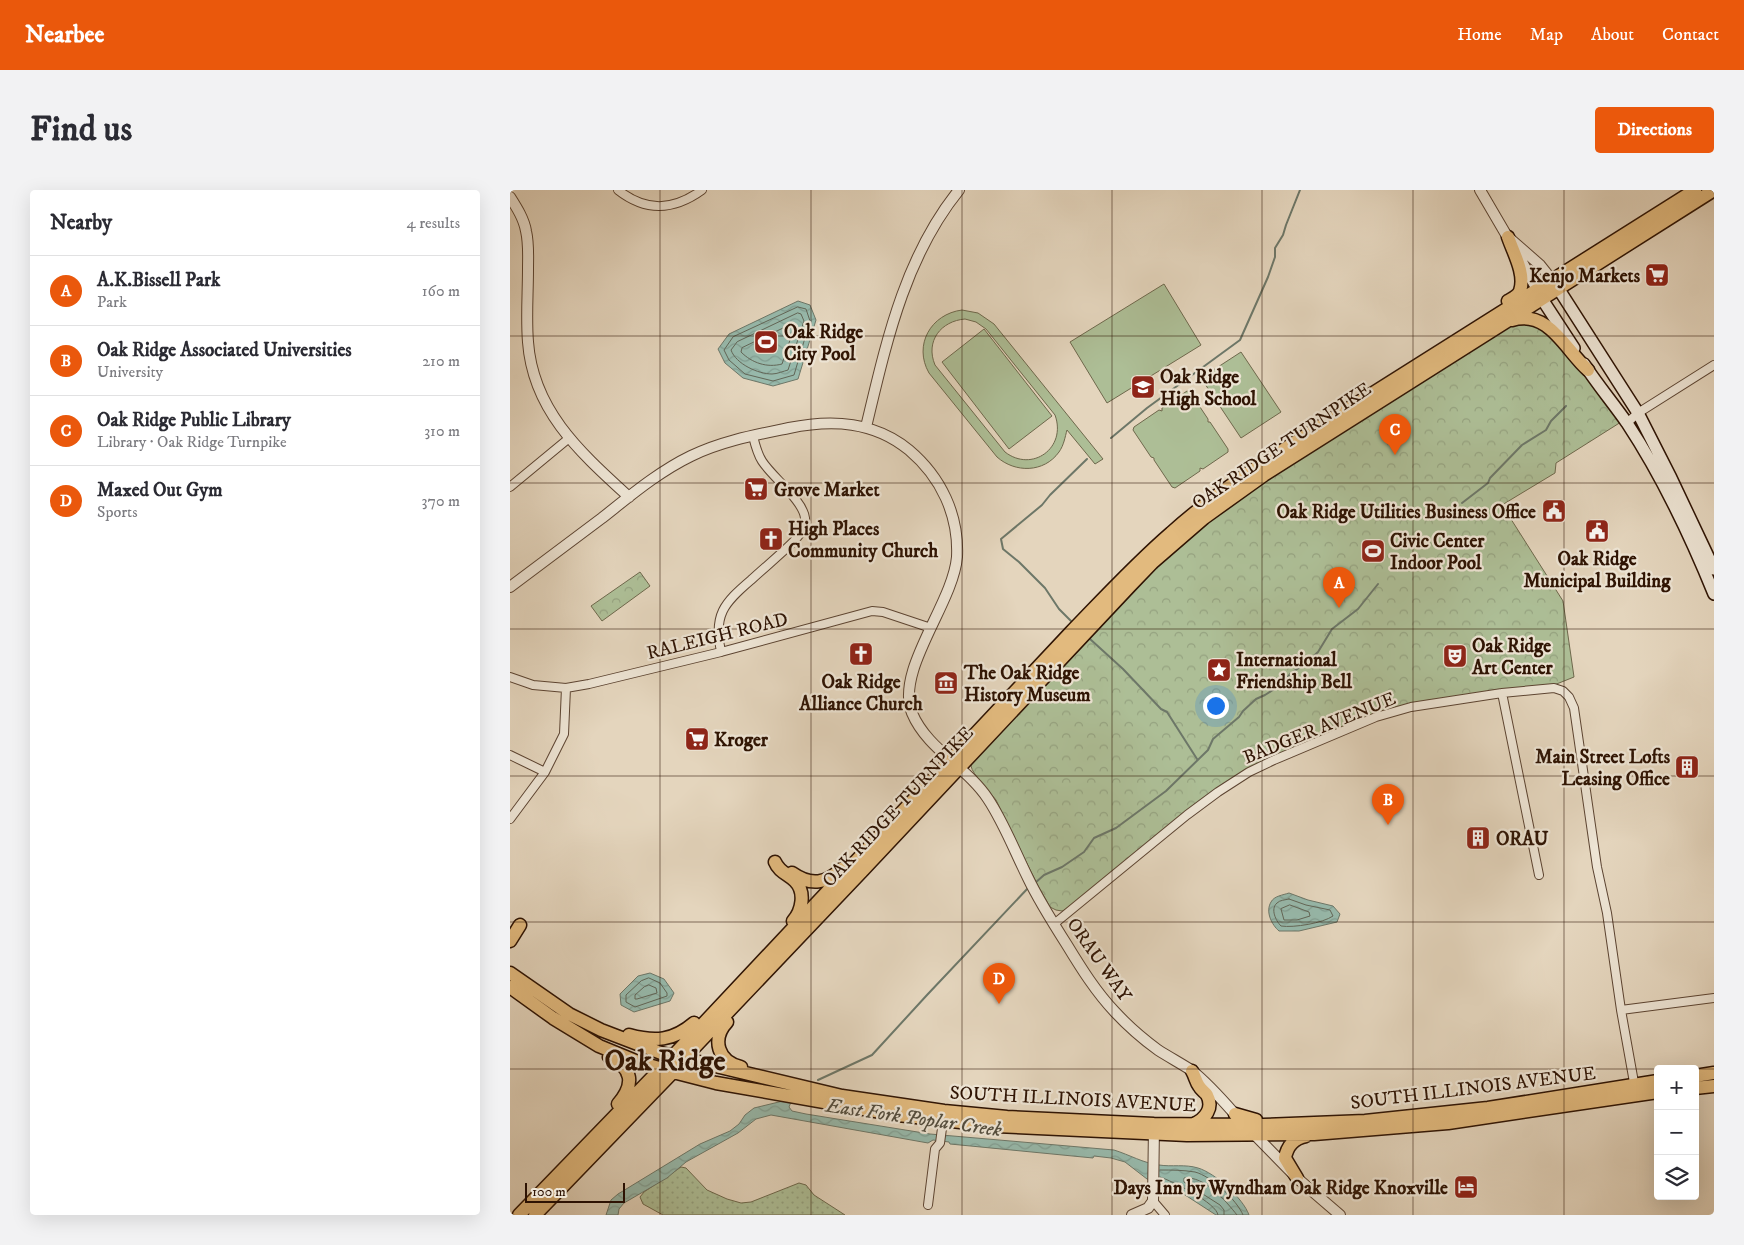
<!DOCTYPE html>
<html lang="en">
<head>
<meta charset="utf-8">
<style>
	body { margin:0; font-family:"IM FELL DW Pica",serif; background:#f2f2f3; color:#2b2b33 }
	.controls { position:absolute; right:15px; bottom:15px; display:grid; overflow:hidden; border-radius:5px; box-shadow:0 5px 20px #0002 }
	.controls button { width:45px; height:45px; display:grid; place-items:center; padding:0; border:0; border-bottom:1px solid #e1e1e2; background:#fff; color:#2b2b33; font:25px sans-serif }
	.scale { position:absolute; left:15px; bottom:12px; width:100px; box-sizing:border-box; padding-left:5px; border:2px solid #2e1303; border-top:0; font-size:14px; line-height:18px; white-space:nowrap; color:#2e1303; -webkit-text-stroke:4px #ede4d4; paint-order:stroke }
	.you { position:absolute; left:705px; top:515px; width:18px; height:18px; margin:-12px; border:4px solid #fff; border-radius:50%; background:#1a73e8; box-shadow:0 0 0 8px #1a73e833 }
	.badge { display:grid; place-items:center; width:32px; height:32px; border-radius:50%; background:#ea580c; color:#fff; font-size:16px; font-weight:700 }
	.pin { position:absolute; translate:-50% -41px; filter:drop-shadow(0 1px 2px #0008) }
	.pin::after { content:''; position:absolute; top:26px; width:18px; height:15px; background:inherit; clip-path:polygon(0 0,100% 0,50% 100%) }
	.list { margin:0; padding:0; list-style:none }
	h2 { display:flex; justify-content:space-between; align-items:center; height:65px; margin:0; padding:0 20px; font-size:21px }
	h2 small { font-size:16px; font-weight:400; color:#7c7c81 }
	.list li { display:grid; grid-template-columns:32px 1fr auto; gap:15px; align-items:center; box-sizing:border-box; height:70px; padding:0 20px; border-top:1px solid #e1e1e2 }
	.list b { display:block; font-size:19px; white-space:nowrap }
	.list p { margin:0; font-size:16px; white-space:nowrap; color:#7c7c81 }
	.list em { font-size:16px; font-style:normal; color:#7c7c81 }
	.icon { flex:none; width:28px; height:28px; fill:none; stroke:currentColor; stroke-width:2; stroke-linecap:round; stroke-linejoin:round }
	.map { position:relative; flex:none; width:1204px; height:1025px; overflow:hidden; border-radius:5px }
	header { display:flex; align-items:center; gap:30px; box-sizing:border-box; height:70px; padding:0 25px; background:#ea580c; color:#fff }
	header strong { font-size:24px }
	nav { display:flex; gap:28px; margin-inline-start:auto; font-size:18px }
	.intro { display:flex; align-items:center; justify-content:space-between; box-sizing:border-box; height:120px; padding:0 30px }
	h1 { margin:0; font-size:35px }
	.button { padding:12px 22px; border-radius:5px; background:#ea580c; color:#fff; font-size:18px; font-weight:700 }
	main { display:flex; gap:30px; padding:0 30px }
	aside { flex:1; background:#fff; border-radius:5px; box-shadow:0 5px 20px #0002 }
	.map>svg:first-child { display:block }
	.grass { fill:url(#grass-dots); stroke:#6e684c }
	.park { fill:url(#park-crowns); stroke:#6e684c }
	.garden { fill:#adbe96; stroke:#6e684c; fill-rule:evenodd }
	.water { fill:url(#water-waves); stroke:#6d7768 }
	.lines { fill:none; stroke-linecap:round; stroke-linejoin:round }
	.shore { stroke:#626657; stroke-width:1 }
	.stream { stroke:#6d7768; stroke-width:2 }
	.minor-casing { stroke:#5c4432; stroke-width:10 }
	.tertiary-casing { stroke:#5c4432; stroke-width:12 }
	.secondary-casing { stroke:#2e1303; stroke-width:14 }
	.trunk-casing { stroke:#2e1303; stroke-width:15 }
	.minor { stroke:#ede4d4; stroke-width:8 }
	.tertiary { stroke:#ede4d4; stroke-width:10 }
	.secondary { stroke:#ede4d4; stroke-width:11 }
	.trunk { stroke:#e2ba7e; stroke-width:12 }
	.grid { fill:none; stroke:#2e1303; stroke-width:1; stroke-opacity:0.55 }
	.labels { text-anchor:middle; stroke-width:4.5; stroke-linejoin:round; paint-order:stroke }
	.poi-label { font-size:19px; font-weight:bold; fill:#2e1303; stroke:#ede4d4; text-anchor:start }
	.street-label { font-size:19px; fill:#2e1303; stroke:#ede4d4 }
	.water-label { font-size:20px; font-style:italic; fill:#534d3e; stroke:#ede4d4 }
	.town-label { font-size:29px; font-weight:bold; fill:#2e1303; stroke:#ede4d4 }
</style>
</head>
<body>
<header>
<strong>Nearbee</strong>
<nav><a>Home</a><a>Map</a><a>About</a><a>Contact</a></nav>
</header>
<div class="intro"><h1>Find us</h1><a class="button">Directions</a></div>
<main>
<aside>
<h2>Nearby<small>4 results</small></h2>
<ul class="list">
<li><span class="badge">A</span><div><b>A.K.Bissell Park</b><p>Park</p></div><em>160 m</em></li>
<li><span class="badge">B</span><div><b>Oak Ridge Associated Universities</b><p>University</p></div><em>210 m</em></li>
<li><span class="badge">C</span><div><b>Oak Ridge Public Library</b><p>Library · Oak Ridge Turnpike</p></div><em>310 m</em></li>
<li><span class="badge">D</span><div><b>Maxed Out Gym</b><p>Sports</p></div><em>370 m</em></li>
</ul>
</aside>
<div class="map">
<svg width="1204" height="1025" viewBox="0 0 1204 1025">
	<defs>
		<pattern id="grass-dots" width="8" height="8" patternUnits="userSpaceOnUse" patternTransform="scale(1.25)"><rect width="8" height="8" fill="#adbe96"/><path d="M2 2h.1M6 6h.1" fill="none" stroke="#95a280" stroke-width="1.8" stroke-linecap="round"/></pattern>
		<pattern id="park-crowns" width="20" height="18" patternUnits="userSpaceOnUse" patternTransform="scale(1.25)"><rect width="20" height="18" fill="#adbe96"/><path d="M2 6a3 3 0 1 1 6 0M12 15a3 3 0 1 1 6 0" fill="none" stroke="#95a280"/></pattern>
		<pattern id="water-waves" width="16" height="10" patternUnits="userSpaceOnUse" patternTransform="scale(1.25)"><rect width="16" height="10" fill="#97b9ab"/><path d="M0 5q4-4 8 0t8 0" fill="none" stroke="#829e92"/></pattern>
	</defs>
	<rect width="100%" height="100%" fill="#e4d5bd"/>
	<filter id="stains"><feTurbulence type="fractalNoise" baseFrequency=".004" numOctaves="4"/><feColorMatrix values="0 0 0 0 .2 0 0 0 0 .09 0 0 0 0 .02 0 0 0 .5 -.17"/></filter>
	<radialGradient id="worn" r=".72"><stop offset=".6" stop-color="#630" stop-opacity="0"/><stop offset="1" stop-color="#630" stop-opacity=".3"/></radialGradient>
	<path class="grass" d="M171 977 176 978 197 1000 217 1009 231 1013 241 1012 289 993 296 995 304 1005 335 1025H153L133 1014 130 1007 134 1002Z"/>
	<path class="park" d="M1001 132 1035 136 1111 232 1046 273 1045 283 992 315 1053 411 1064 487 1044 495 900 515 748 575 560 718 552 721 546 720 540 717 527 694 486 610C481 603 462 584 461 576 461 574 462 571 463 568L647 373 748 293Z
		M130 382 140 396 92 431 81 416Z"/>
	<path class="garden" d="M654 94 691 155 597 213 560 152Z
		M452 120 468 123 484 134 593 269 585 274 557 240C555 247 554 255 549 262 534 283 505 283 487 267L419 183C403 155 421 124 452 120ZM455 129 466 132 476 139 545 225C557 258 522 283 495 262L425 175C415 151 431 131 455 129Z
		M474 139 542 226 499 259 432 172Z
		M731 162 771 222 731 248 691 188Z
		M677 201 680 202 698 229V232H700L718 259V262L693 279 690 278V281L665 298 662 297 644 270V268L641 267 623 240 624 237 649 220 652 221V218Z"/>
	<path class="water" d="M288 111 300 115 306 130 288 189 263 196 233 188 215 173 208 159 219 144Z
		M779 703 798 710 823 716 830 724 827 732 789 741H769C762 735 755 722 761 712 764 706 773 705 779 703Z
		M140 783 154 789 164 803 160 811 124 822 111 815 110 804 128 786Z
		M273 911 281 912 279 917 282 921 296 924 420 944 604 960C620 965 633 973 649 975 662 977 675 974 688 978 705 983 733 1008 739 1025H706L672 1003 650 992 637 989 615 972 601 968 584 966 583 968 440 954 439 952 423 950 418 953 261 925 246 929 228 943 176 972 157 988 114 1013 109 1019 108 1025H96L101 1010 108 1004 190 954 220 941 229 934 235 925 244 918Z"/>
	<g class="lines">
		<path class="shore" d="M288 117 296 119 300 131 284 185 263 191 235 184 219 170 214 160 223 147Z
			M288 123 291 124 294 131 278 180C274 181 267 184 262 184 248 184 226 174 221 160L227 152Z
			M280 135 283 136 284 138 272 174C257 178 242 173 231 162L232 158Z
			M779 709 796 715 820 720 823 726C813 733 784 738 771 736 766 731 760 719 767 713 770 710 775 710 779 709Z
			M780 715 799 722 800 726 787 730H774L771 719Z
			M139 788 150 793 157 803V806L125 817 116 812V805L131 791Z
			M139 795 146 798 147 803 127 809H125V805L134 797Z
			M650 980C661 980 673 980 685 982 701 986 727 1010 733 1025
			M650 987C662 991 707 1013 708 1025
			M714 1025V1020L710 1015 674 992V988C695 986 715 1010 727 1025"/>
		<path class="stream" d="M601 248 637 218 730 150 758 87 765 67V58L773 45 776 35 790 0
			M952 313 978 293 980 288 1012 255 1036 240 1041 231 1056 216
			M562 432 549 419 535 398 509 372 493 359 491 349 532 315 540 305 577 269
			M580 449 613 479 651 519 657 522 687 569
			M525 693 534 685 552 677 574 662 584 648 606 638 656 601 698 560 703 549 729 527 733 521 746 509 755 505 772 494 780 484 796 473 808 462 822 439 848 419 868 394
			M308 890 362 865 417 805 519 697"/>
		<defs>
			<path id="minor" d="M108 0C136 22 163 21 192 0
				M1117 233 1128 223 1204 175
				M0 297 58 249
				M211 462C203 425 214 413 241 390 255 377 270 365 284 351 290 344 296 338 295 328 293 310 262 287 252 271 247 263 245 254 243 246
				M0 487 23 495 56 498 79 494 211 462 362 421 373 422 421 438
				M992 503 1029 685
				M0 565 35 582
				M0 629 35 582 54 544 56 498
				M544 734 677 625 708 602 739 582 764 570 866 527 901 517 992 503 1044 498 1053 501 1059 507 1064 518 1087 677 1097 723 1111 820 1125 898
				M1111 820 1204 808
				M643 1011 655 1025
				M418 1015 425 959 430 953 433 931"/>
			<path id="tertiary" d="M970 0 1001 53
				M0 7C7 18 14 29 16 41 19 54 18 66 18 79 18 103 16 128 18 152 23 221 71 263 119 307
				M998 47 1030 75 1046 95
				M1011 70 1030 105
				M356 237C376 154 394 68 449 0
				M0 397C31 374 61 351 92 328 120 306 148 282 181 266 212 251 245 245 279 238 322 229 364 231 399 260 431 287 449 325 447 367 443 414 385 480 402 523 417 559 457 577 478 609 494 633 505 662 518 688 529 711 543 733 557 755 571 778 586 802 605 822 618 836 633 849 648 860 659 867 670 873 681 880 699 894 715 913 730 930
				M742 942 787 988 830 1025
				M622 1025 638 1018 643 1011 644 936"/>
			<path id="secondary" d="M1048 98 1128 223 1161 288 1204 379
				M1032 109 1064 158
				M1074 174C1087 194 1103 213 1117 233 1152 286 1180 345 1204 404"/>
			<path id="trunk" d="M998 47C1003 62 1016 84 1010 101 1008 106 1003 108 998 111
				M1002 130C1039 119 1056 161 1078 180
				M265 672C269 682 278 684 285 691 296 702 292 721 283 731
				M282 683C302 697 316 693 333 678
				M0 751 10 735
				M0 783 59 824 91 840 151 863 332 906 434 921 497 927 644 934 753 935 855 931 978 918 1148 891
				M0 797 43 828 89 856 128 872 163 882 206 893 388 925 486 936 677 945 804 944 938 933 1148 902
				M217 832C201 849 208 872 231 877
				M119 845C145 852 163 851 184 833
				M99 867C123 878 125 894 108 914
				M682 881C685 886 686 892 689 896 691 900 695 902 697 905 704 918 695 929 684 934
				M1185 886 1204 883
				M1185 898 1204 896
				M725 924 746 930
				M787 988 775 968C777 956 784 948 796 946
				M9 1025 163 866 560 443C593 409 625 374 661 343 694 313 731 288 768 263L1185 0
				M25 1025 163 882 180 862 354 679 620 396 642 373 694 328 754 285 1204 0"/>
		</defs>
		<use href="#minor" class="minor-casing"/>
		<use href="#tertiary" class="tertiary-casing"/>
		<use href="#secondary" class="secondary-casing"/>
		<use href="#trunk" class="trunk-casing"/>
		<use href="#minor" class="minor"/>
		<use href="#tertiary" class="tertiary"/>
		<use href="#secondary" class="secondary"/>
		<use href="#trunk" class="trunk"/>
	</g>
	<path class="grid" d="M150 0V1025M301 0V1025M452 0V1025M602 0V1025M752 0V1025M903 0V1025M1054 0V1025M0 146H1204M0 293H1204M0 439H1204M0 586H1204M0 732H1204M0 879H1204"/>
	<defs>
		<symbol id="supermarket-square" viewBox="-11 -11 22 22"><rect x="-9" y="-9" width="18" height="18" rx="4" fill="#8f2418" stroke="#ede4d4"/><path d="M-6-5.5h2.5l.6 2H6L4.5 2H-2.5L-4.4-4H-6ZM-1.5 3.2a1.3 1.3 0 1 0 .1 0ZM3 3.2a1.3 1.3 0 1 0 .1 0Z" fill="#fff"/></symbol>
		<symbol id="stadium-square" viewBox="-11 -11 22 22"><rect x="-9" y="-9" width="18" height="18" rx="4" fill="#8f2418" stroke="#ede4d4"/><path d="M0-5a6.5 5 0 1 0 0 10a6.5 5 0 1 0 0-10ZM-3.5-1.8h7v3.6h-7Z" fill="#fff"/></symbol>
		<symbol id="school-square" viewBox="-11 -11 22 22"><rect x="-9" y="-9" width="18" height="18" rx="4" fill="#8f2418" stroke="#ede4d4"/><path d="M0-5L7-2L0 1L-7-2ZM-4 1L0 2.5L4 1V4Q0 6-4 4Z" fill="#fff"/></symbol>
		<symbol id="civic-square" viewBox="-11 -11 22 22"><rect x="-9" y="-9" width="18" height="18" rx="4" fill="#8f2418" stroke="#ede4d4"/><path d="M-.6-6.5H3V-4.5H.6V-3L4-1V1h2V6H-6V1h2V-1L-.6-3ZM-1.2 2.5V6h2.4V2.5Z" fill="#fff"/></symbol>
		<symbol id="church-square" viewBox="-11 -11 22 22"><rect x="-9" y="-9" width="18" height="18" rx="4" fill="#8f2418" stroke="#ede4d4"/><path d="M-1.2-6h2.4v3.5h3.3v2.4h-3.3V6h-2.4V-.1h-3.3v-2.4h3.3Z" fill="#fff"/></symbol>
		<symbol id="theatre-square" viewBox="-11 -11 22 22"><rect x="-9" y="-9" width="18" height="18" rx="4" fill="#8f2418" stroke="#ede4d4"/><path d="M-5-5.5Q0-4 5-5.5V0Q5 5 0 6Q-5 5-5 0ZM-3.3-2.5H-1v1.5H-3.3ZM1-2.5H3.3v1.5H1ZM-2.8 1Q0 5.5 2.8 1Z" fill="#fff"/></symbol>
		<symbol id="sight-square" viewBox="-11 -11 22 22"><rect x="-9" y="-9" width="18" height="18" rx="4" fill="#8f2418" stroke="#ede4d4"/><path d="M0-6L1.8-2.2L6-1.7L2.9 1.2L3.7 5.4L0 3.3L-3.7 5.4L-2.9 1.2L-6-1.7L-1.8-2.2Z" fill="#fff"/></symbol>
		<symbol id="museum-square" viewBox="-11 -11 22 22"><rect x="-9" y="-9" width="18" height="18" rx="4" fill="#8f2418" stroke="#ede4d4"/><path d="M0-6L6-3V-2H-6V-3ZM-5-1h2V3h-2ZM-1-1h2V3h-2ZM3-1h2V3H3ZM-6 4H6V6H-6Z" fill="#fff"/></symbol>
		<symbol id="building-square" viewBox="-11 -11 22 22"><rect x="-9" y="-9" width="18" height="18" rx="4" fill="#8f2418" stroke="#ede4d4"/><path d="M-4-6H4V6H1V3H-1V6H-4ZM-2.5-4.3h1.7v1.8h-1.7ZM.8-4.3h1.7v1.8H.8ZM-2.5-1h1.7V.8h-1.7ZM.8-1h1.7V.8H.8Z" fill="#fff"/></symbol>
		<symbol id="hotel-square" viewBox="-11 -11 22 22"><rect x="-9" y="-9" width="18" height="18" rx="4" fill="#8f2418" stroke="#ede4d4"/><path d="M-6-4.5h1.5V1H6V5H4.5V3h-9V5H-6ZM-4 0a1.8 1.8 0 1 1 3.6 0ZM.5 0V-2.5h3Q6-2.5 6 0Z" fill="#fff"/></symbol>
	</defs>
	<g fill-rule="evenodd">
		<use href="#supermarket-square" x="1133" y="71" width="28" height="28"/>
		<use href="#stadium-square" x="242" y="138" width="28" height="28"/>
		<use href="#school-square" x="619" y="183" width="28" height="28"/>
		<use href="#supermarket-square" x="232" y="285" width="28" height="28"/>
		<use href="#civic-square" x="1030" y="307" width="28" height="28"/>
		<use href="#civic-square" x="1073" y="327" width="28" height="28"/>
		<use href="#church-square" x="247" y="335" width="28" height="28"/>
		<use href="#stadium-square" x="849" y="347" width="28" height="28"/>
		<use href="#church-square" x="337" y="450" width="28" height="28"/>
		<use href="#theatre-square" x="931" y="452" width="28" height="28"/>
		<use href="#sight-square" x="695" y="466" width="28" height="28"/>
		<use href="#museum-square" x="422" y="479" width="28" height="28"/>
		<use href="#supermarket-square" x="173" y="535" width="28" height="28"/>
		<use href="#building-square" x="1163" y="563" width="28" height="28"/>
		<use href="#building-square" x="954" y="634" width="28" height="28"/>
		<use href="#hotel-square" x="942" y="983" width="28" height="28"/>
	</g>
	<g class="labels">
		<g class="poi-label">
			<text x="1130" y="92" text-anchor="end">Kenjo Markets</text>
			<text x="274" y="148">Oak Ridge<tspan x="274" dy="22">City Pool</tspan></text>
			<text x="650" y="193">Oak Ridge<tspan x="650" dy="22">High School</tspan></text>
			<text x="264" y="306">Grove Market</text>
			<text x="1026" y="328" text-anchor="end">Oak Ridge Utilities Business Office</text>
			<text x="278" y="345">High Places<tspan x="278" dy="22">Community Church</tspan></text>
			<text x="880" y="357">Civic Center<tspan x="880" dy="22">Indoor Pool</tspan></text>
			<text x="1087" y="375" text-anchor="middle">Oak Ridge<tspan x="1087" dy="22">Municipal Building</tspan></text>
			<text x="962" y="462">Oak Ridge<tspan x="962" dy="22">Art Center</tspan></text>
			<text x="726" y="476">International<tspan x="726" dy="22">Friendship Bell</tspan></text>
			<text x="454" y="489">The Oak Ridge<tspan x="454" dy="22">History Museum</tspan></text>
			<text x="351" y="498" text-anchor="middle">Oak Ridge<tspan x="351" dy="22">Alliance Church</tspan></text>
			<text x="204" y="556">Kroger</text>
			<text x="1160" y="573" text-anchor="end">Main Street Lofts<tspan x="1160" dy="22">Leasing Office</tspan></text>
			<text x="986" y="655">ORAU</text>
			<text x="938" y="1004" text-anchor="end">Days Inn by Wyndham Oak Ridge Knoxville</text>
		</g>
		<g class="street-label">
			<text transform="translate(771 255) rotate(-34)" y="7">OAK RIDGE TURNPIKE</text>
			<text transform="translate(207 445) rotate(-14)" y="7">RALEIGH ROAD</text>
			<text transform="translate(809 537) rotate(-22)" y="7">BADGER AVENUE</text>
			<text transform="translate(387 616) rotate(-47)" y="7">OAK RIDGE TURNPIKE</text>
			<text transform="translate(590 769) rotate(55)" y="7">ORAU WAY</text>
			<text transform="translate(963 897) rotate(-7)" y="7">SOUTH ILLINOIS AVENUE</text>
			<text transform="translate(563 908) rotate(3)" y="7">SOUTH ILLINOIS AVENUE</text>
		</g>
		<g class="water-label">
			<text transform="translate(404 927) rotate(8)" y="7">East Fork Poplar Creek</text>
		</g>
		<g class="town-label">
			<text x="155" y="880">Oak Ridge</text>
		</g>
	</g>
	<rect width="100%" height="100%" filter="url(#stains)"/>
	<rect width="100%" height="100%" fill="url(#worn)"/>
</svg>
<div class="controls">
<button>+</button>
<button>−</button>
<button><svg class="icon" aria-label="layers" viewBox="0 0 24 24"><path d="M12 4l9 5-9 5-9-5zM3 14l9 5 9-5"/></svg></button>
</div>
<div class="scale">100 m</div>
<div class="you"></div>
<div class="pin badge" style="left:829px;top:418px">A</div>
<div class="pin badge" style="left:878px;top:635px">B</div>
<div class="pin badge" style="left:885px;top:265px">C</div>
<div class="pin badge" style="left:489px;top:814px">D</div>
</div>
</main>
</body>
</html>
